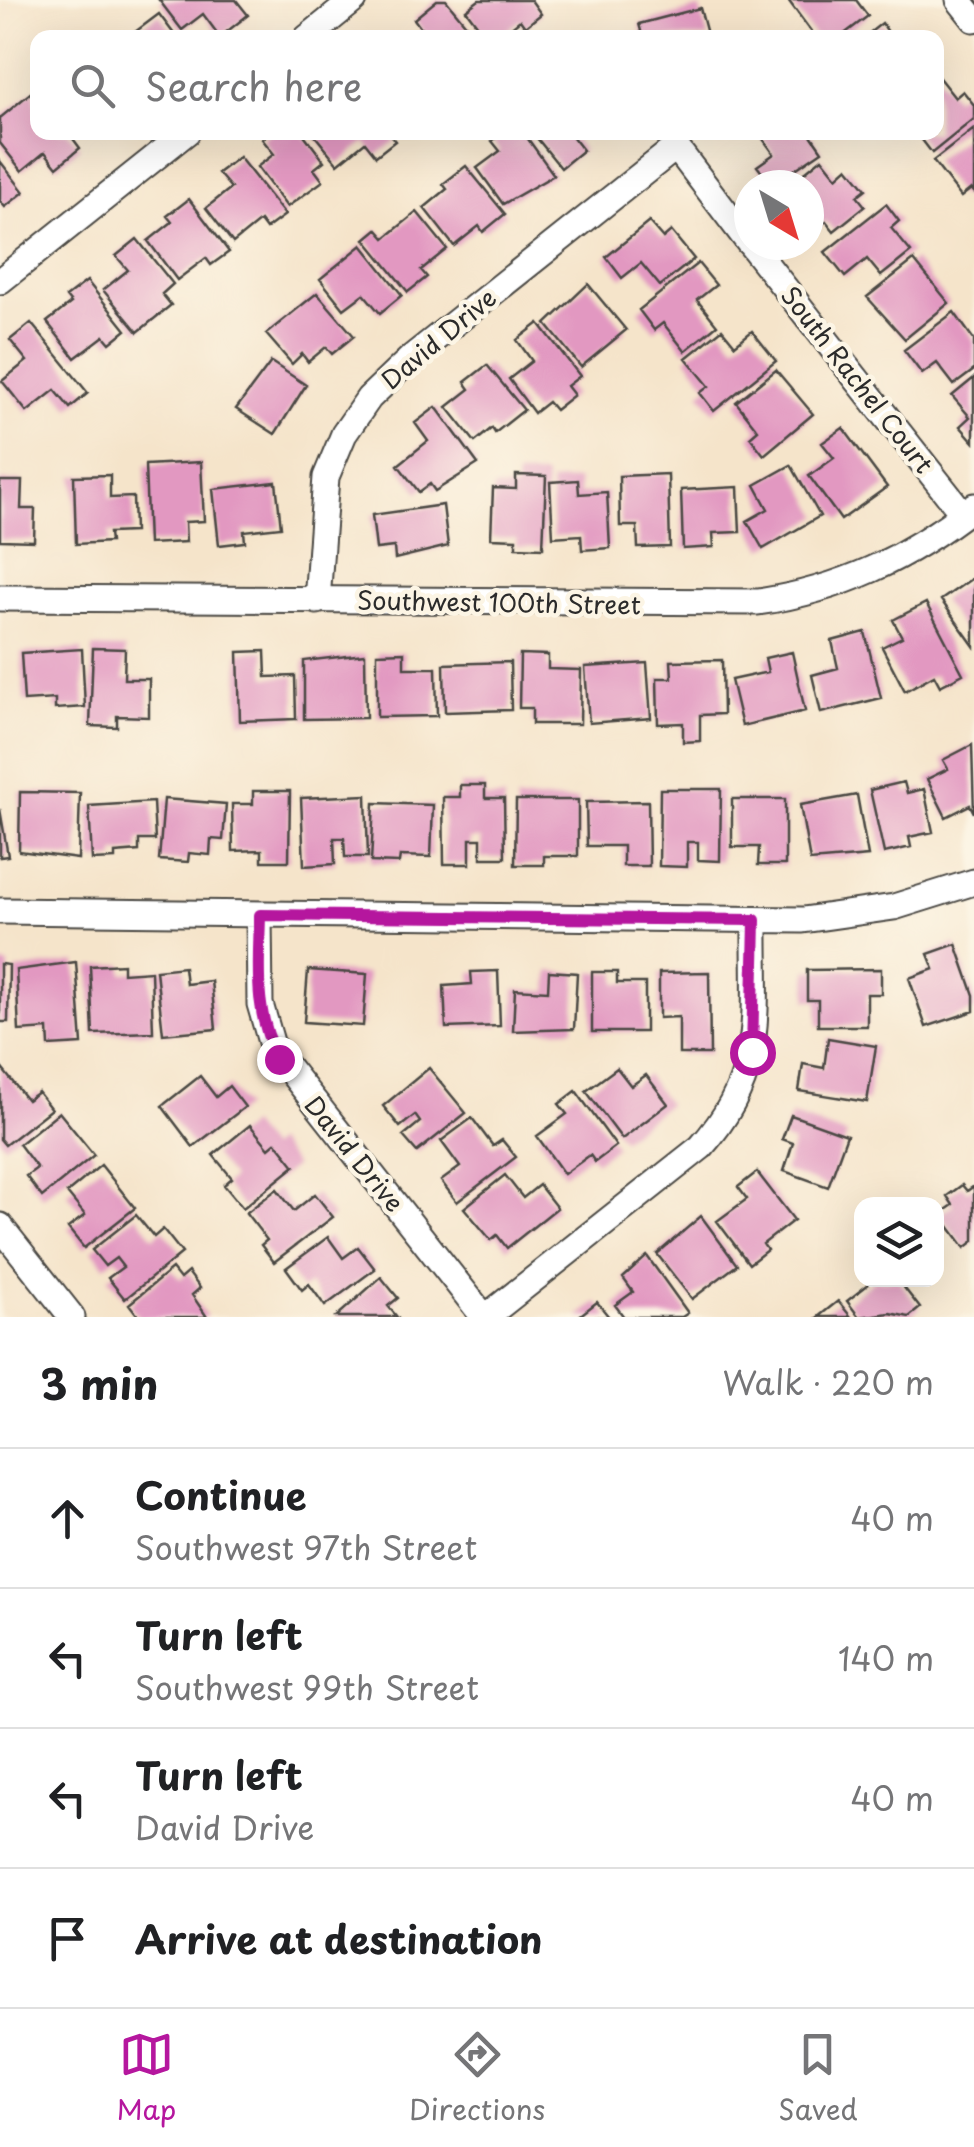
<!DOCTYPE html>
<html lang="en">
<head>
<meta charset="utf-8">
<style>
	body { margin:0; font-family:"Playpen Sans",sans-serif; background:#f2f2f2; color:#202124 }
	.controls { position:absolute; right:30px; bottom:30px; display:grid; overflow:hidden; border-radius:20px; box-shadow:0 10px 40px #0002 }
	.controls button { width:90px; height:90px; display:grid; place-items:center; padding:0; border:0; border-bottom:2px solid #e0e0e0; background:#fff; color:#202124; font:50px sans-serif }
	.compass { position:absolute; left:734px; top:170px; width:90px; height:90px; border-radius:50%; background:#fff; box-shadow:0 10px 40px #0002; rotate:142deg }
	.stop { position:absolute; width:30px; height:30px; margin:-22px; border:8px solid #b5179e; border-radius:50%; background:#fff }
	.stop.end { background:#b5179e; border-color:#fff; box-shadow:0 2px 10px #0008 }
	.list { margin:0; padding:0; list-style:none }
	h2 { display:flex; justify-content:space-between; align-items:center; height:130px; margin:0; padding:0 40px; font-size:42px }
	h2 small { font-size:32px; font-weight:400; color:#757577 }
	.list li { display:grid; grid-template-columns:65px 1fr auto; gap:30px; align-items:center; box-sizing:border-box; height:140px; padding:0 40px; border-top:2px solid #e0e0e0 }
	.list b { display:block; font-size:38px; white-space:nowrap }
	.list p { margin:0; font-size:32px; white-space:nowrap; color:#757577 }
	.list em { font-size:32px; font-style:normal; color:#757577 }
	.icon { flex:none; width:55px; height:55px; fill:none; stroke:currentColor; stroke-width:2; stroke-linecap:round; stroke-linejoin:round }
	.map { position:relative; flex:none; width:974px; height:1317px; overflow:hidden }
	.search { position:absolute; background:#fff; box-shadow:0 10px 40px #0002; left:30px; right:30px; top:30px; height:110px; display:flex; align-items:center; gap:25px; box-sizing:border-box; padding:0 35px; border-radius:20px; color:#757577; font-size:38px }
	.sheet { height:690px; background:#fff }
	nav { display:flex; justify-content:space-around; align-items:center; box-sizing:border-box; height:140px; border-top:2px solid #e0e0e0; background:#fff; font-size:28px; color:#757577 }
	nav a { display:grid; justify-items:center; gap:5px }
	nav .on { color:#b5179e }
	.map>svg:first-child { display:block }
	.building { fill:#e298c1 }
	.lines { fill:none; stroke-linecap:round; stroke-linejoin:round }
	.street-casing { stroke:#494743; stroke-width:29 }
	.street { stroke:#fff; stroke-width:25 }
	.route { stroke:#b5179e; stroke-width:12 }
	.labels { text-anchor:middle; stroke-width:9; stroke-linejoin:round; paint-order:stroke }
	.street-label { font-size:25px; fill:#2b2b2b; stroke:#fcf5e5 }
</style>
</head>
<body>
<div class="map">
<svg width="974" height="1317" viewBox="0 0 974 1317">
	<rect width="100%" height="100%" fill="#fcf5e5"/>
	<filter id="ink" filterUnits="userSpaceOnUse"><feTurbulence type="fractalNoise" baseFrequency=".01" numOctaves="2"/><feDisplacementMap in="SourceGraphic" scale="20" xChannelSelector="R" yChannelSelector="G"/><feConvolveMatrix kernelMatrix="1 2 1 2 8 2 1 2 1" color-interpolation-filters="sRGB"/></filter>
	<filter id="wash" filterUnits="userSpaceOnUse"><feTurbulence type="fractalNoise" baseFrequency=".0048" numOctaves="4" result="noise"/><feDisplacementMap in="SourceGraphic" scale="40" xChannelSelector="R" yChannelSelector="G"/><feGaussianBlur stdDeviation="2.25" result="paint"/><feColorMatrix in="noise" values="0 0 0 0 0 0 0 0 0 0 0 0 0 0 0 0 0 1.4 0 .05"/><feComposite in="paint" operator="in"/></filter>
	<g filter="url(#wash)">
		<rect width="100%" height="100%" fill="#f5e4ca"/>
		<g id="blocks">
			<path class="building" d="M159 0H236L248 15 220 37 203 14 182 30Z
				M437 0H446L477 38H428L414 19Z
				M479 0H531L541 14 525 27 520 20 498 38H487L466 10Z
				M788 0H856L868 16 839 38H816Z
				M700 8 708 38H643L639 24Z
				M159 14 177 38H127Z
				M882 23 892 38H863Z
				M936 74 955 98 963 91 974 105V119L932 153 916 132H936Z
				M34 90 38 132H68L80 148 57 167 45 152 22 171 0 143V118Z
				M974 129V192L971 189 961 197 933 161Z
				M271 132H302L324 161 314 169 323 181 287 207 257 167 274 154 262 139Z
				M312 132H388L395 141 376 156 365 142 338 164Z
				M503 132H523L554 175 503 204 477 168 500 151 492 141Z
				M532 132H569L583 150 561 168Z
				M758 132H809L822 151 772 185 757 166 774 154Z
				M239 157 285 215 266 229 260 221 233 243 206 208 231 188 218 173Z
				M822 158 837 177 848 167 866 189 857 196 865 206 834 231 826 221 817 229 809 219V185H789Z
				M0 161 24 192 5 207 0 201Z
				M466 166 505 214 483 232 479 226 454 246 424 208 447 189 443 184Z
				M189 199 229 252 211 265 206 258 177 280 148 241 172 222 167 216Z
				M886 204 899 221 891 228 911 252 881 276 867 259 845 277 825 252Z
				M417 212 447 249 421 270 427 277 408 292 365 239 377 229 385 238Z
				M649 222 663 238 671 231 694 259 660 286 641 263 622 278 606 257Z
				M137 239 173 284 162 294 171 305 138 332 103 290 128 270 116 256Z
				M362 245 402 295 380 313 364 294 344 309 320 279Z
				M914 260 949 303 905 339 867 297Z
				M698 263 716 285 697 300 717 325 685 351 663 323 654 330 639 310Z
				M87 281 126 330 110 343 104 336 75 358 47 322 71 303 66 297Z
				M588 284 626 330 581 367 546 324Z
				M317 293 354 336 332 354 326 347 308 362 302 354 292 364 266 334Z
				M954 312 974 340V370L954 385 937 363 922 374 904 350Z
				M31 323 88 393 70 408 55 390 27 412 2 381 27 361 10 340Z
				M539 323 580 376 567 386 574 395 555 410 548 402 534 413 509 379 532 361 517 340Z
				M722 329 735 345 752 331 776 361 714 411 700 393 709 386 686 358Z
				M271 362 306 385 275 434 236 409Z
				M487 365 524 410 495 433 492 428 475 442 447 407 470 389 465 382Z
				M776 370 813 414 764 455 750 437 758 430 736 402Z
				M974 378V442L960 426 970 417 952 396Z
				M436 407 478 464 435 491 430 484 419 492 398 465 428 441 415 423Z
				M843 428 887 487 841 520 809 476 834 458 822 443Z
				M201 462 204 521 185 522 186 542 148 544 145 465Z
				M791 465 820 516 763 549 747 521 768 509 755 485Z
				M668 474 670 547 638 548 637 526H620L619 476Z
				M110 475V498L133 497 134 532 109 533 110 542 76 544 74 476Z
				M516 475 546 476 543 548 516 547V539L491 538 493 488 516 489Z
				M578 480 579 494 607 492 610 548 582 550 581 535 553 537 550 482Z
				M0 481H22L21 509H35L34 541 0 540Z
				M276 482 281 527 244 531 245 542 219 545 213 489Z
				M738 487 740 532 713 533 714 547 683 549 681 490Z
				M443 505 448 546 395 559 394 547 376 549 372 515Z
				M974 577V646L941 600Z
				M926 603 963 674 940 686 934 675 905 691 882 647 902 637 893 620Z
				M865 632 881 698 821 713 812 675 838 668 832 641Z
				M93 648 125 649 124 679H149V717L117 716V727L90 726Z
				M82 649 85 707 55 709V699L24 701 21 653Z
				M265 651 266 677 295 676 296 719 240 721 238 652Z
				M404 652V668H436L437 716 377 717V653Z
				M792 652 805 711 742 726 731 680 768 672 765 658Z
				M365 654 366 718 304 719V661Z
				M520 654 548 655V669L581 670 580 724H532V708H519Z
				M722 660 723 714 700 715V741L683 742V723L658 724 657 678H672L671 661Z
				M510 662 511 710 445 712 444 664Z
				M647 663 651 718 589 723 585 667Z
				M972 745 974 813 970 805 946 817 927 779 948 769 943 760Z
				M904 782 907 793 924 789 933 832 909 837 911 847 884 853 870 790Z
				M460 785H485V798H504L505 858H481V839H470V864H444L443 797H460Z
				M660 789H721L720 861 698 860V842H687V867L659 866Z
				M253 791H290L289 861H262V850L233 851 232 804H253Z
				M20 792 80 793 78 859 19 851Z
				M366 795 368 857H345L344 838H334L335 864 304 866 301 798Z
				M857 795 868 856 810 861 800 805Z
				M164 799 226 804 223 840 211 839 210 855 189 853 188 862 159 860Z
				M732 799H785V865H758L759 847H732Z
				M516 800H578V856H544V865H515Z
				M648 801 649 866H623V846H587L586 802Z
				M153 802 155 840H139V851L115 853V859L92 860 89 806Z
				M374 803 433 805 431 857 400 856 399 863 371 862Z
				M0 809 8 856 0 857Z
				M956 944 974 995V1011L926 1027 909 978 934 969 928 954Z
				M76 962 82 1044 49 1046 48 1029 19 1031 16 970Z
				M0 964 9 965 8 1022H0Z
				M123 964V973L151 971 153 1032 93 1034 90 966Z
				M184 967 186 984 211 981 216 1029 163 1034 156 970Z
				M881 969V994H867V1026H818V1000H807V970Z
				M308 970 367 974 363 1026 304 1022Z
				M498 971 500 1026 446 1028 444 986 472 984 471 972Z
				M549 971 577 973 574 1029 513 1031 515 989 548 991Z
				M592 972H617V983H645V1032H592Z
				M709 972 710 1054H679V1017L659 1018V973Z
				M828 1038 876 1046 867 1102 799 1091 803 1064 824 1068Z
				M0 1066 27 1100 38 1092 51 1109 5 1145 0 1139Z
				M429 1068 466 1113 417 1152 403 1136 420 1122 415 1115 400 1127 383 1106Z
				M617 1068 631 1086 646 1075 668 1104 622 1139 586 1091Z
				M200 1076 216 1097 229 1086 245 1107 193 1147 162 1106Z
				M576 1091 616 1146 595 1162 590 1155 564 1174 537 1136 567 1114 559 1104Z
				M59 1112 94 1155 42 1197 26 1176 37 1168 19 1144Z
				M791 1115 847 1135 828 1187 784 1171 793 1143 782 1139Z
				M472 1118 493 1146 502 1140 516 1157 457 1202 441 1181 460 1167 441 1141Z
				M250 1125 269 1148 276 1142 295 1166 243 1208 224 1185 232 1178 213 1155Z
				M101 1165 135 1208 84 1248 68 1228 85 1215 67 1193Z
				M757 1172 794 1220 763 1244 767 1250 749 1264 717 1221 747 1199 738 1187Z
				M505 1175 523 1198 539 1185 557 1208 507 1248 497 1235 491 1240 464 1208Z
				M962 1185 967 1191 974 1186V1241L965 1248 940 1214 953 1205 947 1196Z
				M277 1189 294 1211 315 1194 333 1217 274 1262 261 1245 267 1240 246 1213Z
				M136 1215 154 1237 163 1229 182 1253 125 1299 108 1278 123 1267 116 1258 105 1266 92 1250Z
				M701 1216 737 1265 692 1299 657 1254Z
				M328 1237 343 1258 358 1247 375 1269 325 1306 309 1284 302 1290 286 1268Z
				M647 1256 688 1313 682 1317H624L615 1305 633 1292 623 1278Z
				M172 1269 180 1279 188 1272 200 1288 192 1295 207 1317H139L129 1304Z
				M381 1277 398 1298 388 1306 397 1317H336Z
				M874 1280H898L920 1308 909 1317 890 1313 859 1317 847 1301Z
				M838 1301 851 1317H818Z
				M597 1302 609 1317H578Z"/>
		</g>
	</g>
	<g filter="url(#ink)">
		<use href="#blocks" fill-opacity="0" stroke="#494743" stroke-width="2.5"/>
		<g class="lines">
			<defs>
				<path id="street" d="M959 0 974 19
					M307 38 354 0
					M751 245 963 514
					M0 281 187 132
					M0 598 758 602C841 590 908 558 974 506
					M317 601 326 477 344 434 369 398 412 357 676 147 749 243
					M0 911 803 920 894 907 974 882
					M259 915 260 1004 273 1049 484 1317
					M0 1226 72 1317
					M486 1317 701 1147C767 1073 754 1013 755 920"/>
			</defs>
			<use href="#street" class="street-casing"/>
			<use href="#street" class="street"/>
		</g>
	</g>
	<g class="lines" filter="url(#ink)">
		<path class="route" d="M279 1059C253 1015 259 964 260 915L755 920 752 1052"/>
	</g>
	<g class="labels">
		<g class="street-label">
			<text transform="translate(439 339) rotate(-40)" y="9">David Drive</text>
			<text transform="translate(857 380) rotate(52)" y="9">South Rachel Court</text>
			<text transform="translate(499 603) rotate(1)" y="9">Southwest 100th Street</text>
			<text transform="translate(354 1154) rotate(51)" y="9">David Drive</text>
		</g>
	</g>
</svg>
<div class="controls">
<button><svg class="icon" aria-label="layers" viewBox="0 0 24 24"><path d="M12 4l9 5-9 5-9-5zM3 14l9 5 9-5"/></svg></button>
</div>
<svg class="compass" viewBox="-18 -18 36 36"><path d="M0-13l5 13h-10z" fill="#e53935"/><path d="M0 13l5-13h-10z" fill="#757577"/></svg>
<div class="stop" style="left:752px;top:1052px"></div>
<div class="stop end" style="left:279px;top:1059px"></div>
<div class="search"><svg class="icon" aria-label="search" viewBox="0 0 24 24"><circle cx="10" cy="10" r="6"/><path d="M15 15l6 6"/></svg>Search here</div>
</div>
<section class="sheet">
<h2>3 min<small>Walk · 220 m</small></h2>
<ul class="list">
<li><svg class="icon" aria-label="ahead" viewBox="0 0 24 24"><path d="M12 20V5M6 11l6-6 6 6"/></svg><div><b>Continue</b><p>Southwest 97th Street</p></div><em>40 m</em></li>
<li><svg class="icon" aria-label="left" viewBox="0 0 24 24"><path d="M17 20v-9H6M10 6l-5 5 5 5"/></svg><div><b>Turn left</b><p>Southwest 99th Street</p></div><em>140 m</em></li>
<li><svg class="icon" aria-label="left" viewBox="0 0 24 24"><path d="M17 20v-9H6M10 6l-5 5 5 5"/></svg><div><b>Turn left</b><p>David Drive</p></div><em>40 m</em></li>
<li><svg class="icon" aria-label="arrive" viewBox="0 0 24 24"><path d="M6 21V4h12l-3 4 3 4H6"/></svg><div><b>Arrive at destination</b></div></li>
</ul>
</section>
<nav>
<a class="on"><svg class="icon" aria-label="map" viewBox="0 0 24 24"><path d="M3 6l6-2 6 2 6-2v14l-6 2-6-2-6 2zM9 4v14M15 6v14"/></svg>Map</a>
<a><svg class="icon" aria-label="directions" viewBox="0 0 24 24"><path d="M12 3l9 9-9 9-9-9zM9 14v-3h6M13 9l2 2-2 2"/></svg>Directions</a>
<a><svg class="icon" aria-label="saved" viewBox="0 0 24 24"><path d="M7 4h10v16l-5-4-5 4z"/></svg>Saved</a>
</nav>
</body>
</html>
